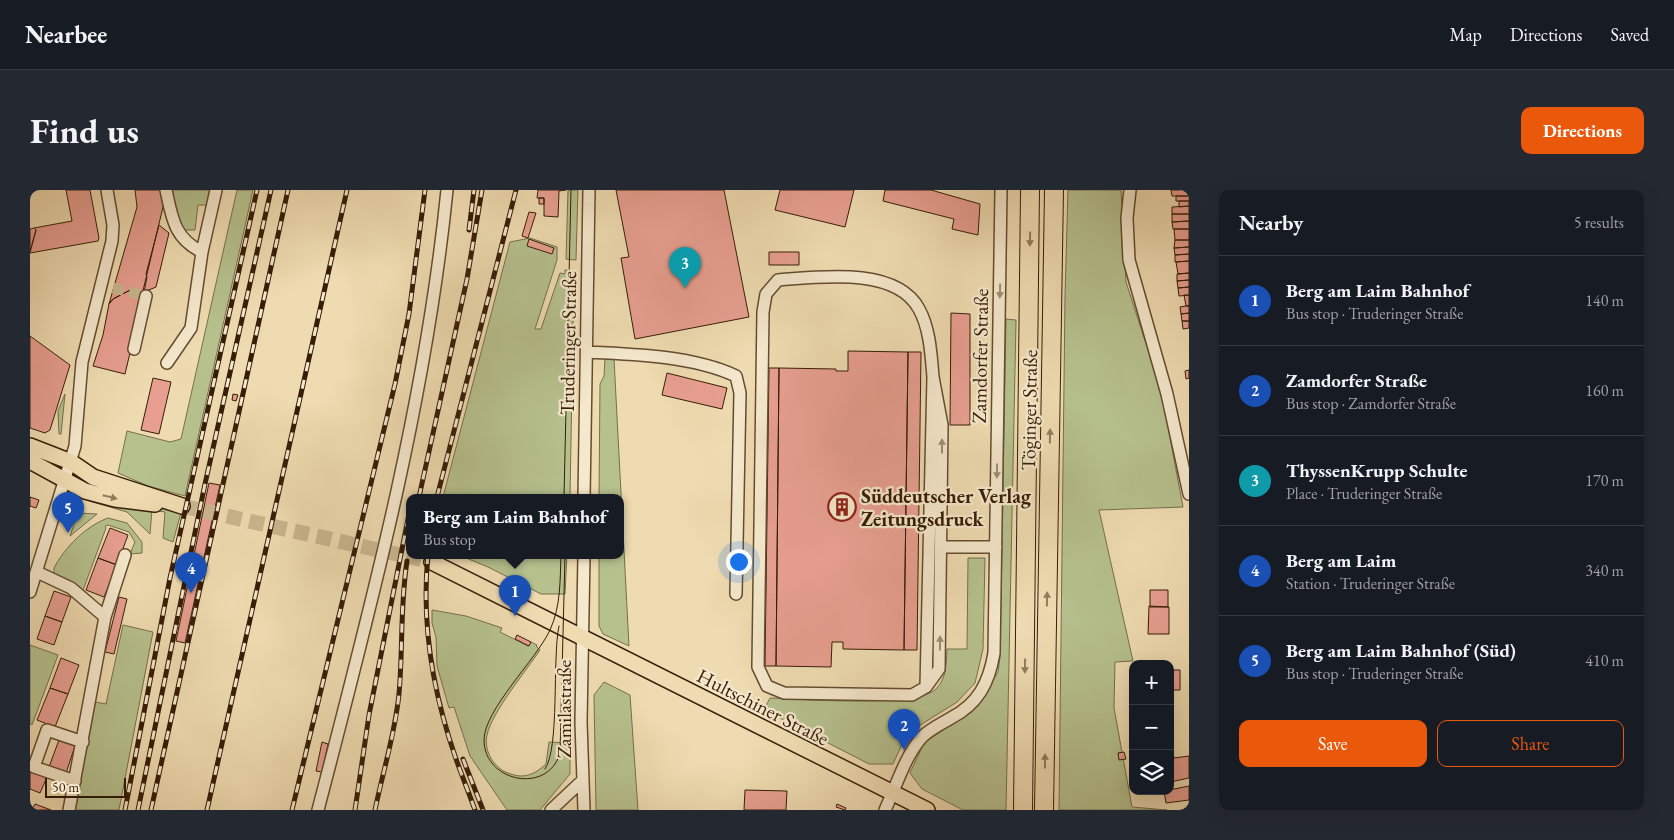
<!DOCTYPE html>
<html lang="en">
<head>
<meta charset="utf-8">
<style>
	body { margin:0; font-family:"EB Garamond",serif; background:#242831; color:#f1f3f6 }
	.controls { position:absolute; right:15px; bottom:15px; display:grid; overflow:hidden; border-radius:10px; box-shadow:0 5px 20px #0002 }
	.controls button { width:45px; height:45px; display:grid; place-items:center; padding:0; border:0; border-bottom:1px solid #363941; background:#171b24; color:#f1f3f6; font:25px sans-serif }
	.scale { position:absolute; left:15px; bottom:12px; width:81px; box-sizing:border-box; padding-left:5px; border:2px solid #361d06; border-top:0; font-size:14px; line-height:18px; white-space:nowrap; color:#361d06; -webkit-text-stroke:4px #f5e8cc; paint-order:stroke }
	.you { position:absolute; left:708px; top:371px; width:18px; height:18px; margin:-12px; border:4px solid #fff; border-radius:50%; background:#1a73e8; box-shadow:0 0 0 8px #1a73e833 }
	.badge { display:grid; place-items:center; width:32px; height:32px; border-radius:50%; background:#ea580c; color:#fff; font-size:16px; font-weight:700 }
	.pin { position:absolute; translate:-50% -41px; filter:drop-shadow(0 1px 2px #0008) }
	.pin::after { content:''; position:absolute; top:26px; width:18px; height:15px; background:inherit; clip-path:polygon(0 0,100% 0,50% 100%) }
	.popup { position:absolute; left:376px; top:304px; width:218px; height:65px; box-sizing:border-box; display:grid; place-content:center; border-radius:10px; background:#171b24; filter:drop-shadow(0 1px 4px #0005); font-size:16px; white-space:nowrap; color:#9ea1a6 }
	.popup b { font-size:19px; color:#f1f3f6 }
	.popup::after { content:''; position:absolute; left:50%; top:100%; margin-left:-10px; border:10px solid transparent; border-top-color:#171b24 }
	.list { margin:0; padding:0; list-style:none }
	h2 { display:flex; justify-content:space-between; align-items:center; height:65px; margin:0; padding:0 20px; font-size:21px }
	h2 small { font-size:16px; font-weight:400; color:#9ea1a6 }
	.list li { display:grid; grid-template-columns:32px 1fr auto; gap:15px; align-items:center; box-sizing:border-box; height:90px; padding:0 20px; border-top:1px solid #363941 }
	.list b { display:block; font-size:19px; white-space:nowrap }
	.list p { margin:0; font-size:16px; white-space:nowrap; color:#9ea1a6 }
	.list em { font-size:16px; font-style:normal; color:#9ea1a6 }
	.actions { display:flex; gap:10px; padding:15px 20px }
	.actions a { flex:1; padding:11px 0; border:1px solid #ea580c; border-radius:10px; text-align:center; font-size:18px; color:#ea580c }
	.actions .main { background:#ea580c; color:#fff }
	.icon { flex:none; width:28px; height:28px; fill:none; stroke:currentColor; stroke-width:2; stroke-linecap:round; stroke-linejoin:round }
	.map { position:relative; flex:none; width:1159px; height:620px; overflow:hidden; border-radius:10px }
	header { display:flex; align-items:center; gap:30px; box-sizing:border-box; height:70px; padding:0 25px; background:#171b24; border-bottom:1px solid #363941 }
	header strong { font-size:24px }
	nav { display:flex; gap:28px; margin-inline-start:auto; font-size:18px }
	.intro { display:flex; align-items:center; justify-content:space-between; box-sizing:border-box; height:120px; padding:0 30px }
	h1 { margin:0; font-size:35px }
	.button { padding:12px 22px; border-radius:10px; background:#ea580c; color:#fff; font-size:18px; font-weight:700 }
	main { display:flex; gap:30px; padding:0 30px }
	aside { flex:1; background:#171b24; border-radius:10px; box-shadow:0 5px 20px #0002 }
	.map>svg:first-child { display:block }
	.green { fill:#b6c18e; stroke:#766f4a }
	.building { fill:#e89f91; stroke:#361d06 }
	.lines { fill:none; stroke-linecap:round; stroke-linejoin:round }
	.minor-tunnel { stroke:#cab58f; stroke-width:11; stroke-dasharray:11 5.5; stroke-linecap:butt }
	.major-tunnel { stroke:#cab58f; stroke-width:15; stroke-dasharray:15 8; stroke-linecap:butt }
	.minor-casing { stroke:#644c31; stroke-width:14 }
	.major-casing { stroke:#361d06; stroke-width:18 }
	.highway-casing { stroke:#361d06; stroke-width:20 }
	.minor { stroke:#f5e8cc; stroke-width:11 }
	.major { stroke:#efdbb1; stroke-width:15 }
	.highway { stroke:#efdbb1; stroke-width:18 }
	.tram { stroke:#361d06; stroke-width:1 }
	.rail-casing { stroke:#361d06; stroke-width:5 }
	.rail { stroke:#f5e8cc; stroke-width:3; stroke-dasharray:9; stroke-linecap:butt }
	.oneway { fill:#927c5c }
	.oneway2 { fill:#9f8d73 }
	.labels { text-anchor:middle; stroke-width:4.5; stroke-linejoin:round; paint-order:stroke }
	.street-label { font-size:20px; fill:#361d06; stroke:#f5e8cc }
	.poi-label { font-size:20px; font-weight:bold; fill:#361d06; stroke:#f5e8cc; text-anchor:start }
</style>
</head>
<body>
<header>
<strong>Nearbee</strong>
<nav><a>Map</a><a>Directions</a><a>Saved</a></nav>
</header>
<div class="intro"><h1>Find us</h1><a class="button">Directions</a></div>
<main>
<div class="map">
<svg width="1159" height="620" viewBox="0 0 1159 620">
	<rect width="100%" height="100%" fill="#efdbb1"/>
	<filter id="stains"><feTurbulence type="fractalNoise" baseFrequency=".004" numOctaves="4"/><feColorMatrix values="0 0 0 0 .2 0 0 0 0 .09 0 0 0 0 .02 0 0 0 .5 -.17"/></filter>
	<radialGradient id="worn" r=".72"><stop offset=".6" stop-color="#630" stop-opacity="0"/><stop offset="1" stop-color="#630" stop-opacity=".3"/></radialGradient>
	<path class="green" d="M140 0H184L181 15H168L165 40H151Z
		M207 0H223L155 306 118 296 88 283 97 241 140 252 151 249Z
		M538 0H548L546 70 536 69Z
		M1038 0H1091L1096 92 1131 200 1153 317 1069 320 1103 471 1085 472 1084 518 1102 617 1137 620H1029L1035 107Z
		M500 48 527 57V70L505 139H511L530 83 535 84V80L544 81 540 307H413L480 52Z
		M976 129 986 130 976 620H933L892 599 880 583 894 553 947 517 968 482 970 467Z
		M575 169H584L599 456 573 444 569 436V365H590V307H569L570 194 574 186Z
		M35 204 31 244H29L28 221Z
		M60 307 109 316 152 319 143 352 133 348 135 322 122 320 120 344 97 322 59 311Z
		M48 323 67 324 40 346Z
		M78 328 97 333 112 352V363L100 364 105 352 99 342 78 335 75 336 76 338 52 403 24 384V378C35 357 56 336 78 328Z
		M429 365H537L535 404H511L458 377Z
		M938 368H955L953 459 945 493 927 512 884 539 874 554H872L863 574H839L734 520 740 508C770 509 887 518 906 499 917 488 916 473 917 459H937Z
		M402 420 436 426 472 438 470 442 498 456 501 452 507 455 506 456 510 460C496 481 462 522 457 545 453 561 465 580 481 584 495 589 505 584 516 574L519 552 540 553V584L510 620H477L440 566 424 517 419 518 407 476 406 447 402 433Z
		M93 435 123 442 89 620H45L65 512 76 514Z
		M0 455 28 465 2 535 0 534Z
		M574 492 600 505 608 620H566L564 505Z"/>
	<path class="building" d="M36 0H60L69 48 68 51 0 63 6 40 4 38 42 31Z
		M105 0H131L133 17 111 109 104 98 83 109 79 114 107 17Z
		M508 0H536L529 1 528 27 514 26V8H507Z
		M586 0H694L719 127 605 149 591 68 599 67Z
		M750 0H824L815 37 745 20Z
		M855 0H901L950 14 948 45 922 39 924 29 853 11Z
		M1141 0H1159V6H1142Z
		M1146 6H1159V11H1146Z
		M509 8H514V14H509Z
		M1149 11H1159V16L1149 17Z
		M1159 16V24H1142V17Z
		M499 22 506 23 498 48 492 46Z
		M1142 24H1159V31L1142 32Z
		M1159 31V39H1143L1142 32Z
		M129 35 139 43 126 97 114 102 117 87 116 84Z
		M4 38 6 40 0 61V39Z
		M1144 39H1159V50H1145Z
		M499 49 524 58 522 64 497 56Z
		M1145 50H1159V57L1144 58Z
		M1159 57V64L1145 65 1144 58Z
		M739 62H769V75H739Z
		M1159 64V71L1145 72V65Z
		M1159 71V83L1148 84 1146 72Z
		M1159 83V90L1147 91V84Z
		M1159 90V97L1148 98 1147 91Z
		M1159 97V105L1149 106 1148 98Z
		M104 98 112 112 95 184 63 176 73 145 79 114 83 109Z
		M1154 105H1159V116H1156Z
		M1156 116H1159V123L1151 124 1150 117Z
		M921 123 940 124V235H920Z
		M1159 123V131H1152L1151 124Z
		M1152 131H1159V138L1153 139Z
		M0 146 40 175 20 240 15 243 0 238Z
		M818 161 878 162 874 460 813 459V452H802L801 477 746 476 749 178 806 179V181H818Z
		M878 162H891L887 460H874Z
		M739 178H749L746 476H735Z
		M1159 180V188L1156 189 1155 181Z
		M637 183 697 198 692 219 632 205Z
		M123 188 141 192 129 244 111 240Z
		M203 204 208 205 206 211 202 210Z
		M179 293 190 295 155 453 146 451Z
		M0 307 9 310 6 318 0 316Z
		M80 338 98 345 87 375 68 368Z
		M68 368 87 375 74 407 56 400Z
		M1120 400H1138V417H1120Z
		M24 401 41 407 32 432 15 426Z
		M89 407 97 409 84 464 75 462Z
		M1119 416 1139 417V444H1118Z
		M15 426 32 432 24 455 7 449Z
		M487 445 501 452 499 456 485 449Z
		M31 468 49 475 38 504 20 498Z
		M1101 480H1103V500H1101Z
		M1140 480H1150V500H1140Z
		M20 498 38 504 25 537 7 530Z
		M1140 547 1144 568 1159 566V588L1140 592Z
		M29 550 45 556 36 583 19 577Z
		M292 552 298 554 292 582 286 581Z
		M1094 562 1096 569 1089 570 1088 563Z
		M0 580 17 587 10 603 0 599Z
		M1159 596V610L1136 613 1134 601Z
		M715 600 757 601 756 620H714Z
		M5 614 21 620H2Z
		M807 614 816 618 815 620 806 617Z"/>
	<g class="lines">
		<path class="minor-tunnel" d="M83 98 113 105"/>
		<path class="major-tunnel" d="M152 316 402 372"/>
		<defs>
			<path id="minor" d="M136 0C142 28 144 48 172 62
				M1100 0 1097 28 1099 70 1137 204 1159 304
				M104 159 116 106
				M557 162C604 164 663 166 706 186L710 203 706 404
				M137 173 161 138 172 62 186 0
				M554 307 559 0
				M912 357H966
				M554 365 551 532 554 620
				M7 382 41 398 75 427 39 620
				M0 402 45 256 52 172 82 51 83 35 77 0
				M75 427 95 365
				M896 497 903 187C901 164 900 139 889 119 866 76 788 87 748 90L736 104 733 122 728 477 737 496 754 503 882 505 896 497 909 479 912 235 903 187
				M45 591 4 577 17 540 53 552
				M288 620C341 416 396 210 417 0
				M521 620 553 590
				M855 620C866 597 875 566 892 547 900 539 911 534 921 528 948 514 959 493 964 463L971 0"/>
			<path id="major" d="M0 256 41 272 63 287 152 316
				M0 271 55 301 85 309 125 314
				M402 372 897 620"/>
			<path id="highway" d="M993 620 1000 0
				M1014 620 1024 0"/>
		</defs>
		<use href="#minor" class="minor-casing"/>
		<use href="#major" class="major-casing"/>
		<use href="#highway" class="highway-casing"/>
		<use href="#minor" class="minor"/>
		<use href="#major" class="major"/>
		<use href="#highway" class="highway"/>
		<path class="tram" d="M534 307 541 0
			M531 365C530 390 531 416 520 440 506 470 454 520 454 550 454 592 518 605 530 563L535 365
			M515 579C530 558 522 468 529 436"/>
		<defs>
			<path id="rail" d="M439 40 444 0
				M389 307 437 89 452 0
				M407 307 486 0
				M398 365C391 435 403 503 426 569 432 586 439 603 445 620
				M433 569 453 620
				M95 620 140 388 227 0
				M108 620 175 294 241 0
				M121 620 258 0
				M177 620 317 0
				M262 620 365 194 379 124 395 0
				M325 620 339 525 380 319
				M345 620C353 581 365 544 369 504 373 460 370 416 377 371"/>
		</defs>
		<use href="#rail" class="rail-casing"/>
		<use href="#rail" class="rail"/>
	</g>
	<defs><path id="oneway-solid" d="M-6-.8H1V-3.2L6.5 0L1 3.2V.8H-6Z" transform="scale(1.25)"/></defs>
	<g class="oneway">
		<use href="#oneway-solid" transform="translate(1000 49) rotate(91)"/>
		<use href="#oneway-solid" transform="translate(1020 246) rotate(-89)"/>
		<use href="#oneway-solid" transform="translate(80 307) rotate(14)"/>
		<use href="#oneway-solid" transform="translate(1017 409) rotate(-89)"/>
		<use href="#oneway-solid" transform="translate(995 476) rotate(91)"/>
		<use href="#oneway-solid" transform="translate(1015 571) rotate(-89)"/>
	</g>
	<g class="oneway2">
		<use href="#oneway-solid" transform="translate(970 101) rotate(91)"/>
		<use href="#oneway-solid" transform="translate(912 256) rotate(-90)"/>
		<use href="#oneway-solid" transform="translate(967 281) rotate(91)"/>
		<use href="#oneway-solid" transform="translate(910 453) rotate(-89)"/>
	</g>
	<defs>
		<symbol id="building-ring" viewBox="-11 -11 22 22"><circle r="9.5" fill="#f5e8cc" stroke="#8f2418" stroke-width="1.5"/><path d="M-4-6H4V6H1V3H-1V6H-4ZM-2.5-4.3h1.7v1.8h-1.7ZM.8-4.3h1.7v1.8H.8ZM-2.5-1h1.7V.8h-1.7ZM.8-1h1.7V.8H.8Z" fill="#8f2418"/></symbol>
	</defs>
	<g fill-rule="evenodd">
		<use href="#building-ring" x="796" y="301" width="32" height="32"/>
	</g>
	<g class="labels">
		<g class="street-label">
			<text transform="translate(538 153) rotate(-89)" y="7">Truderinger Straße</text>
			<text transform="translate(950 166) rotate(-89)" y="7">Zamdorfer Straße</text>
			<text transform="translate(999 220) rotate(-89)" y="7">Töginger Straße</text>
			<text transform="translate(733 517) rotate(27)" y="7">Hultschiner Straße</text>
			<text transform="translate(534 519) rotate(-90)" y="7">Zamilastraße</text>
		</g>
		<g class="poi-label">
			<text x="831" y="313">Süddeutscher Verlag<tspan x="831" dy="23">Zeitungsdruck</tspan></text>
		</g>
	</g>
	<rect width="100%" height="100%" filter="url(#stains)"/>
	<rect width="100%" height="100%" fill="url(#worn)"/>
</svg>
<div class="controls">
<button>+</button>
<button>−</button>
<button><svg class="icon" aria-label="layers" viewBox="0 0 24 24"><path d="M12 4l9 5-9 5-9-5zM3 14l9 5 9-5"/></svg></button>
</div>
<div class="scale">50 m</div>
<div class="you"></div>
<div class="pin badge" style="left:485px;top:426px;background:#1a4fb4">1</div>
<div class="popup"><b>Berg am Laim Bahnhof</b>Bus stop</div>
<div class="pin badge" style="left:874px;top:560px;background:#1a4fb4">2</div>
<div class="pin badge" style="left:655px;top:98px;background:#0f9aa8">3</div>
<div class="pin badge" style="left:161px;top:403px;background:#1a4fb4">4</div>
<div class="pin badge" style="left:38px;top:343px;background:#1a4fb4">5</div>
</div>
<aside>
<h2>Nearby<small>5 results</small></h2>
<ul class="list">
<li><span class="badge" style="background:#1a4fb4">1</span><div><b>Berg am Laim Bahnhof</b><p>Bus stop · Truderinger Straße</p></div><em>140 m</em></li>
<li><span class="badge" style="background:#1a4fb4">2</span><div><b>Zamdorfer Straße</b><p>Bus stop · Zamdorfer Straße</p></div><em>160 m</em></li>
<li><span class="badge" style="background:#0f9aa8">3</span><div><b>ThyssenKrupp Schulte</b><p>Place · Truderinger Straße</p></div><em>170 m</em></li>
<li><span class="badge" style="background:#1a4fb4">4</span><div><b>Berg am Laim</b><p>Station · Truderinger Straße</p></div><em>340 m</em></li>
<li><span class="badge" style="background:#1a4fb4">5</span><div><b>Berg am Laim Bahnhof (Süd)</b><p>Bus stop · Truderinger Straße</p></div><em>410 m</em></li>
</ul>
<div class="actions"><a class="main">Save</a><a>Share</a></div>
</aside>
</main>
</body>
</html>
